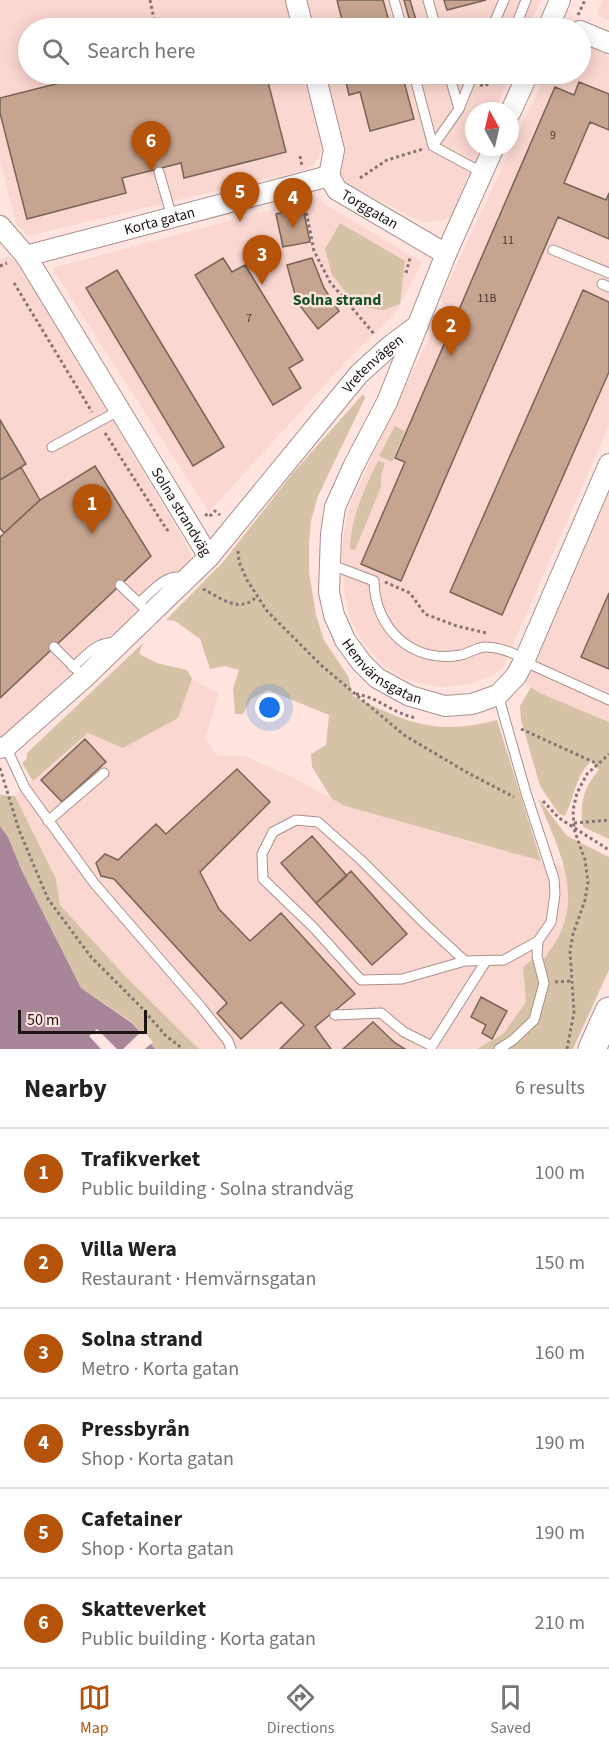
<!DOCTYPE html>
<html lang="en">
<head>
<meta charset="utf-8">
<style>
	body { margin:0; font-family:"Source Sans 3",sans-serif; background:#f2f2f2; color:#222 }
	.compass { position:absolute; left:465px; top:102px; width:54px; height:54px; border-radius:50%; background:#fff; box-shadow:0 3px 15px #0003; rotate:352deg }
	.scale { position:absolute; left:18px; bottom:15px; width:129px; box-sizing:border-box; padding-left:6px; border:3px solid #1d1412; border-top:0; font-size:16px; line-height:21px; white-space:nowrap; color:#1d1412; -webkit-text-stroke:4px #ffe4df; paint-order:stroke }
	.you { position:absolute; left:270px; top:708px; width:21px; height:21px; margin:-15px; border:4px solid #fff; border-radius:50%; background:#1a73e8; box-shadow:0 0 0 9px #1a73e833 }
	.badge { display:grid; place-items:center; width:39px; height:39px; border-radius:50%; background:#b45309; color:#fff; font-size:20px; font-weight:700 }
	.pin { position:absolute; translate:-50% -50px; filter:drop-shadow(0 2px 3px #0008) }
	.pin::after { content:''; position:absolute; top:32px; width:21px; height:18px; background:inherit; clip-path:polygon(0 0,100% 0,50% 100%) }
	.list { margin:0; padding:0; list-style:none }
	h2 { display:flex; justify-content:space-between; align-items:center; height:78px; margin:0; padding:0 24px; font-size:26px }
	h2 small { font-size:20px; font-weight:400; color:#767676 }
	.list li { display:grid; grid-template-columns:39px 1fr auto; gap:18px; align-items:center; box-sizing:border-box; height:90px; padding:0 24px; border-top:2px solid #e0e0e0 }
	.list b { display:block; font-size:22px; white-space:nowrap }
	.list p { margin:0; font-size:20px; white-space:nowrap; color:#767676 }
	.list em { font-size:20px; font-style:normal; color:#767676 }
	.icon { flex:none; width:33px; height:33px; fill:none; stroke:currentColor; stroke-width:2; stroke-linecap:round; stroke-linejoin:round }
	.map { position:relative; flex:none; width:609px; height:1049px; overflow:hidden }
	.search { position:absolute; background:#fff; box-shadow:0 3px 15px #0003; left:18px; right:18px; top:18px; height:66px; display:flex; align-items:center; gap:15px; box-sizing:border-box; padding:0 21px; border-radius:33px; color:#767676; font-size:22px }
	.sheet { height:618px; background:#fff }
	nav { display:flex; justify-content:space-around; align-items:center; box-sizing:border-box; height:84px; border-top:2px solid #e0e0e0; background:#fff; font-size:16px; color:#767676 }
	nav a { display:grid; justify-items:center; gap:3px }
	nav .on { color:#b45309 }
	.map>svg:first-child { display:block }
	.built { fill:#fbd7d1 }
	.green { fill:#d6c3a7 }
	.water { fill:#a7869a }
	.pier { fill:#ffe4df }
	.building { fill:#c6a490; stroke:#776458; stroke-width:1.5 }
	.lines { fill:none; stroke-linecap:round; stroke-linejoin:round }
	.service-casing { stroke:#aa918d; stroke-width:11 }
	.minor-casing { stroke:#aa918d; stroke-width:22 }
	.secondary-casing { stroke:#aa918d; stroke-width:29 }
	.path { stroke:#867571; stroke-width:3; stroke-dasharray:3 3; stroke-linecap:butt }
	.service { stroke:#fff; stroke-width:9 }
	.minor { stroke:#fff; stroke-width:20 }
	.secondary { stroke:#fff; stroke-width:27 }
	.labels { text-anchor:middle; stroke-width:5; stroke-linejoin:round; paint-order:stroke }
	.number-label { font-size:12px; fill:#473832 }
	.street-label { font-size:15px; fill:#1d1412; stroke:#ffe4df }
	.neighbourhood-label { font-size:16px; font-weight:bold; fill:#135324; stroke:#ffe4df }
</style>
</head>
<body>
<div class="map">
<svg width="609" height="1049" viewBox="0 0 609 1049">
	<rect width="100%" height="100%" fill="#ffe4df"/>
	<path class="built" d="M0 0H541L528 28H28V74H510L495 111H474V147H480L451 218 424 223 338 179 329 146 322 148 319 157 312 166 299 171 28 236 17 225 0 162Z
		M602 0H609V21L597 15Z
		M581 42 609 56V425L503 667 493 675 471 684 443 687 420 684 402 677 381 664 362 641 349 615 344 592 342 549 344 531 350 505 387 424 444 308 441 298 546 74H580Z
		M319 197 323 203 422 262 396 312 350 357 209 512 52 268Z
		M8 256 21 266 191 553 190 562 0 740V260Z
		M609 486V722L540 693 522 680Z
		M192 679 218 694 205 739 217 756H244L288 775 345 806 551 864 564 866 567 876 569 903 561 933 544 959 523 967 526 1002 504 1033 477 1049H199L126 977 60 905 56 879 15 796 88 733 177 718Z"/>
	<path class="green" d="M340 223 405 261 400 304 384 310 358 307 332 275 325 249Z
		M363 394 365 398 318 496 311 521 309 543V572L316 615 324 640 348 676 353 696C407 723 436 736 497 720L541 861 345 806 332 799 312 767 311 754 326 745 329 715 268 690 251 699 243 714H235L233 689 239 670 225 666 210 669 200 639 175 621 166 620 223 562 293 473Z
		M395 426 405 431 392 462 379 456Z
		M378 461 385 463 381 475V487L355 550 350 549C351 516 364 490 378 461Z
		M143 643 139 654 157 663 187 670 192 679 178 718 123 748 88 733 33 781 22 763 27 758V753Z
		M531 687 540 693 609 722V839L583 827C579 805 584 786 599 770L592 760C574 778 576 794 565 816L559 814 540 786 521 720 520 706Z
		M0 795 15 796 56 879 60 905 126 977 199 1049H155L132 1022 81 988 22 871 8 837 0 826Z
		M538 798 567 836 609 857V970L573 1049H477L504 1033 526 1002 523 967 537 956 544 959C550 950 557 941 561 931 581 886 554 840 538 798Z"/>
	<path class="water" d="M0 826 8 837 22 871 81 988 132 1023 155 1049H0Z"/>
	<path class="pier" d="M97 1029 117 1049H101L89 1036Z
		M143 1030 153 1042 145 1049H123Z"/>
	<path class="building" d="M337 0H383L391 28H344Z
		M404 0H410L416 20 410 22Z
		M444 0H486L447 10Z
		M95 74H266L286 152 184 178 181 163 122 178 126 193 27 219 0 113V98Z
		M344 74H402L414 119 370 131 360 92 349 95Z
		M579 82 609 94V130L590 122 564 183 606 200 609 193V239L558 217 401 581 361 564 405 462 395 458 555 87 574 95Z
		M303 208 310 242 283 247 276 214Z
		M223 258 232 272 245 265 303 360 289 368 301 388 273 405 195 275Z
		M312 258 324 288 339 311 318 329 297 302 287 265Z
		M117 270 224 447 193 466 86 288Z
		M583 290 609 302V372L502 615 450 592Z
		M0 420 26 464 0 480Z
		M95 466 151 556 0 698V537L40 500Z
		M21 467 40 500 4 533 0 528V480Z
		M609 593V669L581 657Z
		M85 739 106 762 62 802 41 780Z
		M237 769 270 802 200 872 219 909 250 941 281 913 355 994 315 1027 331 1049H280L304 1025 281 1002 241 1039 217 1013 227 1003 114 879 101 876 96 863 105 854 118 860 156 824 166 834Z
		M312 836 347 876 316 903 281 863Z
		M351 871 407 934 372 965 316 903Z
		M481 997 507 1011 492 1039 482 1033 486 1025 471 1017Z
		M373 1022 395 1043 405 1049H343Z"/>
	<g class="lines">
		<defs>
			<path id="service" d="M394 0 402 28
				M428 0 436 28
				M492 28 504 0
				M515 28 526 0
				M414 74 433 146
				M449 74 459 109
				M473 74 459 109 433 146 483 173
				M159 172 172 217
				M553 250 609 273
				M602 284 609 287
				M52 447 120 410
				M329 564 374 581C375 629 412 664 461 655 470 653 478 646 487 647 504 648 521 656 534 666L609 700
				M120 585 142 606
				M139 603C154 590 165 573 186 578
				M54 647 76 669
				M73 667C87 655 99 639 118 643
				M6 747 25 788 94 883 201 1007 228 1041 231 1049
				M48 821 104 773
				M465 961 402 979 361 980 313 927 263 879 262 854 273 832 296 820 318 822 361 860 425 924 465 961 504 960 538 941 551 922 555 894 554 879 526 793 498 695
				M335 1015 381 1013 404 1032 432 1046 486 961
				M499 1049 513 1040 534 1020 544 983 537 956 538 941"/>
			<g id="minor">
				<path d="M296 0 303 28"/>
				<path d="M548 28 560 0"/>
				<path d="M580 31 609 43"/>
				<path id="s1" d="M315 74 334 150 329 176 337 190 446 254"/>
				<path d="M510 113 528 74"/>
				<path id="s2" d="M494 147 446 254 387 402 354 465 335 507 331 534 329 592 334 615 345 640 361 662 377 678 410 696 445 706 472 704 498 695 516 676 525 659 609 464"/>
				<path id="s3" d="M0 226 26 256 209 557"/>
				<path id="s4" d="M26 256 329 176"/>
				<path id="s5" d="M0 748 6 747 84 678 209 557 359 374 390 346 418 325"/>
			</g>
			<path id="secondary" d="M592 1049 609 1011"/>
		</defs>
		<use href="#service" class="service-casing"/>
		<use href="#minor" class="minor-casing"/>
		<use href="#secondary" class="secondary-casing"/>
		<path class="path" d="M150 0 154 19
			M578 15 585 0
			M480 85 485 86 501 74
			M300 156 302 166
			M360 178 387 160 423 149
			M304 201 314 251 330 282 375 335
			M0 266 7 263
			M406 273 410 258
			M14 283 92 412
			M105 433 167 530 170 528
			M205 514 209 517 215 511 220 515
			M238 551 239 562 247 580 267 611 322 666 404 735 468 773 514 797
			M385 582 410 593 425 614 457 626 486 633
			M203 589C220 597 240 615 257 596
			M356 694C378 697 395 715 417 718
			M521 729 598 764
			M0 768 19 830 48 899 91 957 141 1007 165 1035 183 1049
			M543 801 559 818 609 850
			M574 823 609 820
			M555 982 572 981
			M567 1049 574 1012 570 951 573 934 585 900 588 882 585 860 574 829 573 810 577 793 587 774 609 754"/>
		<use href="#service" class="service"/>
		<use href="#minor" class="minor"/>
		<use href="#secondary" class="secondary"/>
	</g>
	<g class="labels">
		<g class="number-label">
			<text x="553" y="139">9</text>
			<text x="508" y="244">11</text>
			<text x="487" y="302">11B</text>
			<text x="249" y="322">7</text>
		</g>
		<g class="street-label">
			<text dy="5" stroke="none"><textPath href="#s1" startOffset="159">Torggatan</textPath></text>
			<text dy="5" stroke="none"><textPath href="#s4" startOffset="138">Korta gatan</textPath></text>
			<text dy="5" stroke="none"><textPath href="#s5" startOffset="538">Vretenvägen</textPath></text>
			<text dy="5" stroke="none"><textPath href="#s3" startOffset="339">Solna strandväg</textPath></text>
			<text dy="5" stroke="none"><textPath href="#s2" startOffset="580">Hemvärnsgatan</textPath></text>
		</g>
		<g class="neighbourhood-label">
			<text x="337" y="305">Solna strand</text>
		</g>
	</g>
</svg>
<svg class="compass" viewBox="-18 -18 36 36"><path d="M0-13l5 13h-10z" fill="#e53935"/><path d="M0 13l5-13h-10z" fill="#767676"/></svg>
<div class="scale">50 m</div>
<div class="you"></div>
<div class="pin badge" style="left:92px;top:534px">1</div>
<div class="pin badge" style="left:451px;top:356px">2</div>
<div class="pin badge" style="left:262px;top:285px">3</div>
<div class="pin badge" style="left:293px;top:228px">4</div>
<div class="pin badge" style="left:240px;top:222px">5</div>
<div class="pin badge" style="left:151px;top:171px">6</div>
<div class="search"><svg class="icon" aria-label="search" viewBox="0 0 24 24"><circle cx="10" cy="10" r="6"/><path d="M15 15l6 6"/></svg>Search here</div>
</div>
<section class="sheet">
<h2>Nearby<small>6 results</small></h2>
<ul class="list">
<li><span class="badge">1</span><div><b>Trafikverket</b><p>Public building · Solna strandväg</p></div><em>100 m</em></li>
<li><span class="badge">2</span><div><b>Villa Wera</b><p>Restaurant · Hemvärnsgatan</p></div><em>150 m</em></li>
<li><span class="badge">3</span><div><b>Solna strand</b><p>Metro · Korta gatan</p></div><em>160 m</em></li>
<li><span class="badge">4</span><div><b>Pressbyrån</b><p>Shop · Korta gatan</p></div><em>190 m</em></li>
<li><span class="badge">5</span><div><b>Cafetainer</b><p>Shop · Korta gatan</p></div><em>190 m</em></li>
<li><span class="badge">6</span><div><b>Skatteverket</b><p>Public building · Korta gatan</p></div><em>210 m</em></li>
</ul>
</section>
<nav>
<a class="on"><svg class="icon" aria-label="map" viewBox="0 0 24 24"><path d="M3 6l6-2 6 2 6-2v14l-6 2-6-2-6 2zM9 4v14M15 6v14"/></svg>Map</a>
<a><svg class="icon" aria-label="directions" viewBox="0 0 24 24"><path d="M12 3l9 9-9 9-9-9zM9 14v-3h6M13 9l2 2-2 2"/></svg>Directions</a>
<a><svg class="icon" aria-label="saved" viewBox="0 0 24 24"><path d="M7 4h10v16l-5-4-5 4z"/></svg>Saved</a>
</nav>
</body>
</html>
